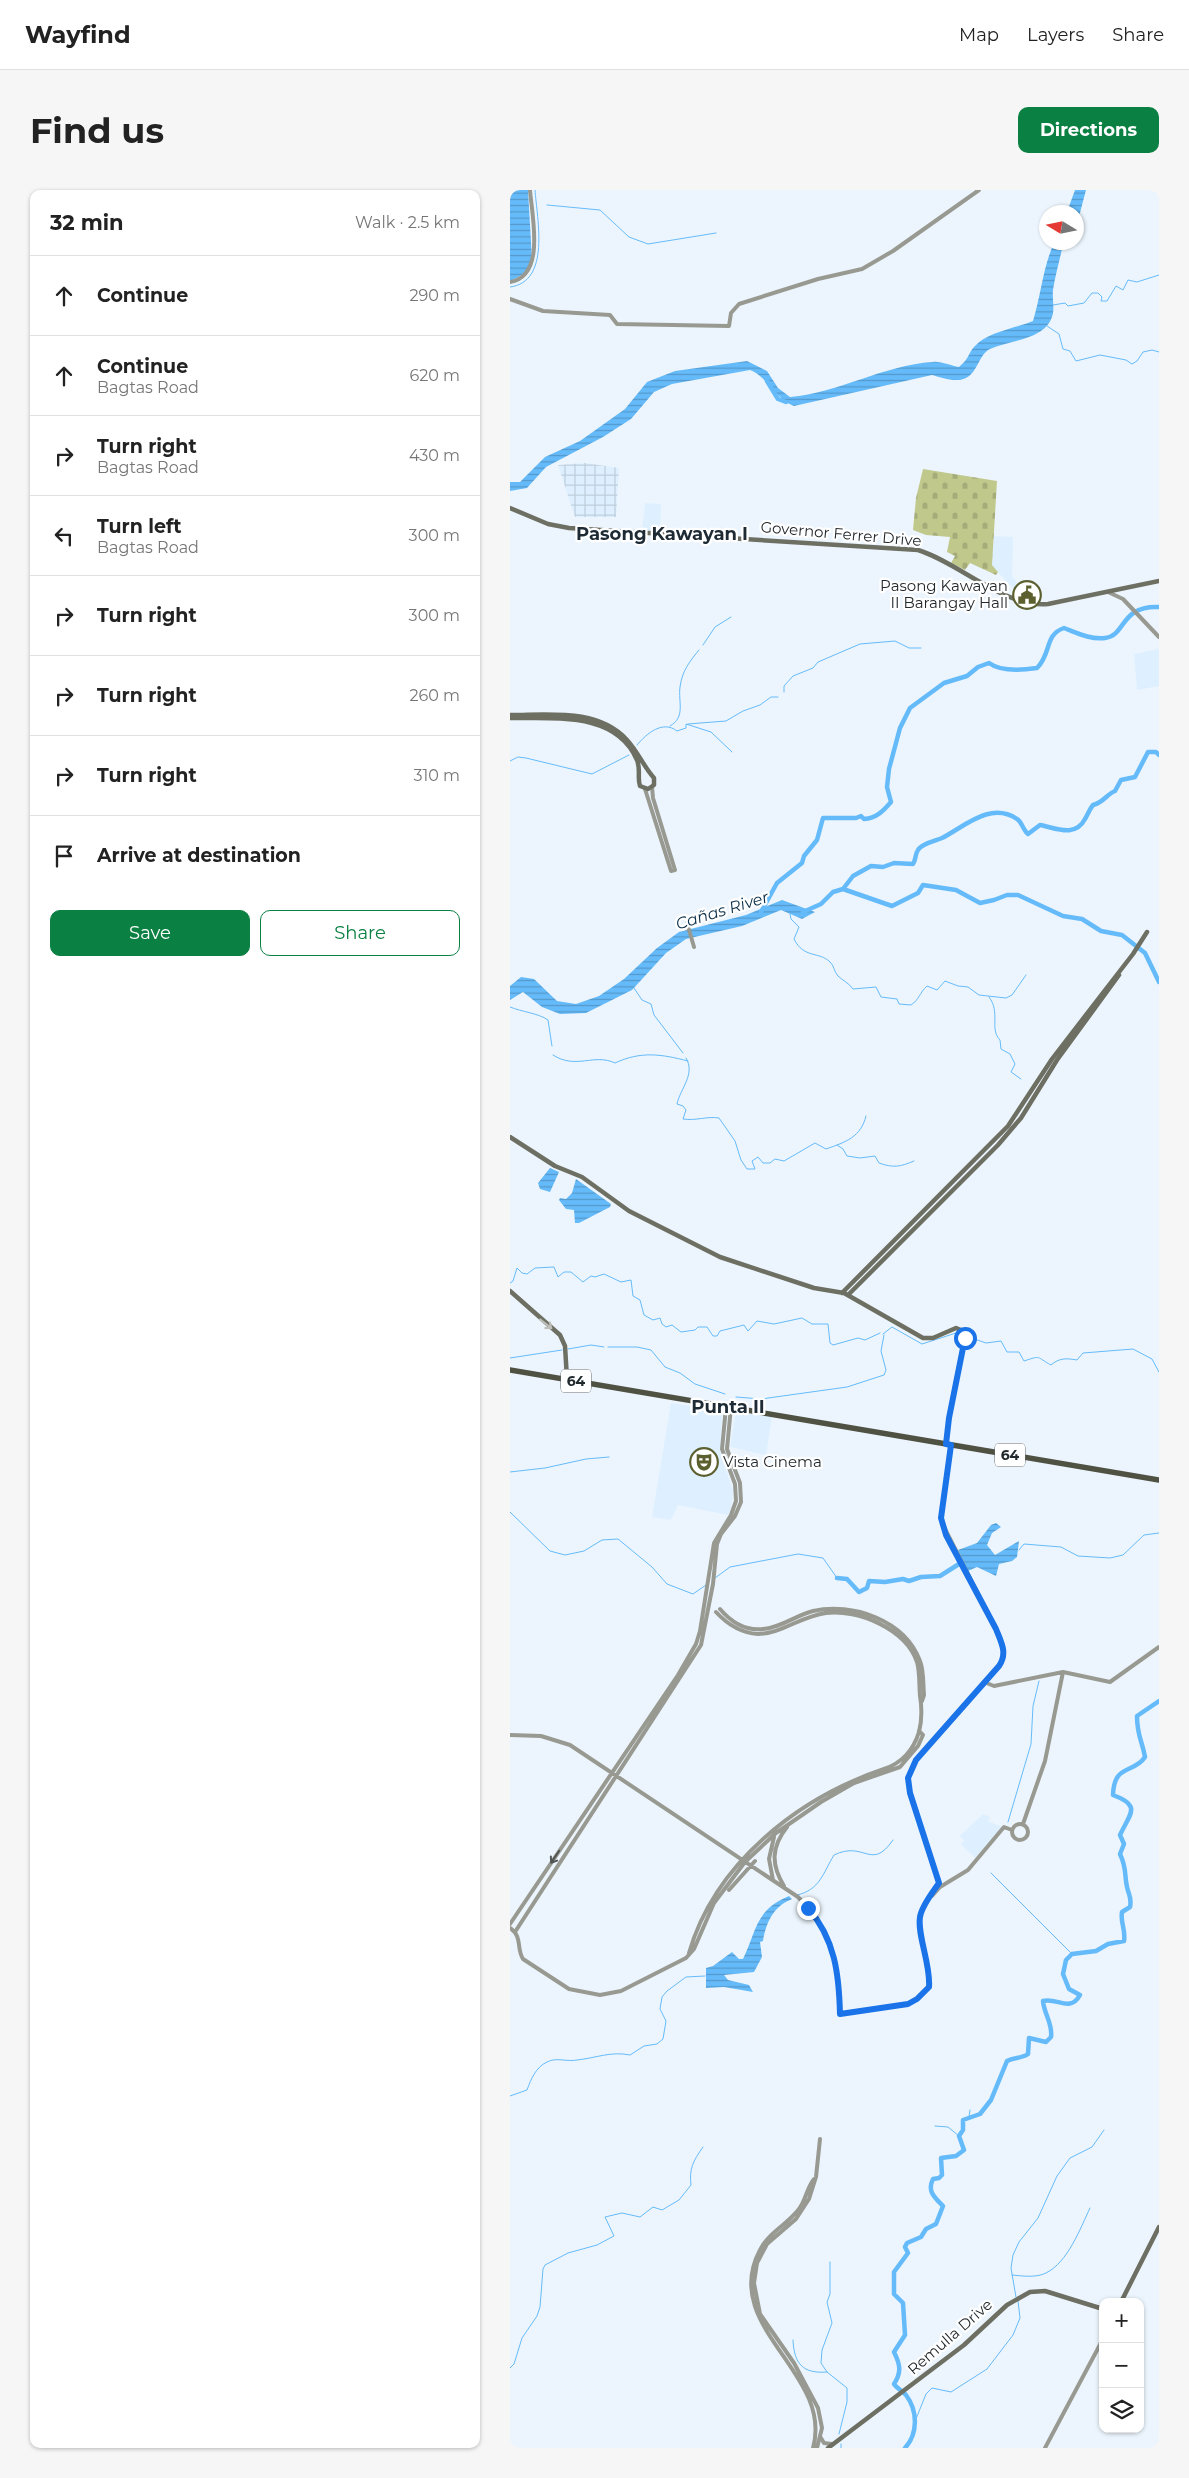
<!DOCTYPE html>
<html lang="en">
<head>
<meta charset="utf-8">
<style>
	body { margin:0; font-family:Montserrat,sans-serif; background:#f6f6f6; color:#222 }
	.controls { position:absolute; right:15px; bottom:15px; display:grid; overflow:hidden; border-radius:10px; box-shadow:0 1px 4px #0004 }
	.controls button { width:45px; height:45px; display:grid; place-items:center; padding:0; border:0; border-bottom:1px solid #e0e0e0; background:#fff; color:#222; font:25px sans-serif }
	.compass { position:absolute; left:529px; top:15px; width:45px; height:45px; border-radius:50%; background:#fff; box-shadow:0 1px 4px #0004; rotate:280deg }
	.stop { position:absolute; width:15px; height:15px; margin:-11px; border:4px solid #1a73e8; border-radius:50%; background:#fff }
	.stop.end { background:#1a73e8; border-color:#fff; box-shadow:0 1px 5px #0008 }
	.list { margin:0; padding:0; list-style:none }
	h2 { display:flex; justify-content:space-between; align-items:center; height:65px; margin:0; padding:0 20px; font-size:21px }
	h2 small { font-size:16px; font-weight:400; color:#767676 }
	.list li { display:grid; grid-template-columns:32px 1fr auto; gap:15px; align-items:center; box-sizing:border-box; height:80px; padding:0 20px; border-top:1px solid #e0e0e0 }
	.list b { display:block; font-size:19px; white-space:nowrap }
	.list p { margin:0; font-size:16px; white-space:nowrap; color:#767676 }
	.list em { font-size:16px; font-style:normal; color:#767676 }
	.actions { display:flex; gap:10px; padding:15px 20px }
	.actions a { flex:1; padding:11px 0; border:1px solid #0b8043; border-radius:10px; text-align:center; font-size:18px; color:#0b8043 }
	.actions .main { background:#0b8043; color:#fff }
	.icon { flex:none; width:28px; height:28px; fill:none; stroke:currentColor; stroke-width:2; stroke-linecap:round; stroke-linejoin:round }
	.map { position:relative; flex:none; width:649px; height:2258px; overflow:hidden; border-radius:10px }
	header { display:flex; align-items:center; gap:30px; box-sizing:border-box; height:70px; padding:0 25px; background:#fff; border-bottom:1px solid #e0e0e0 }
	header strong { font-size:24px }
	nav { display:flex; gap:28px; margin-inline-start:auto; font-size:18px }
	.intro { display:flex; align-items:center; justify-content:space-between; box-sizing:border-box; height:120px; padding:0 30px }
	h1 { margin:0; font-size:35px }
	.button { padding:12px 22px; border-radius:10px; background:#0b8043; color:#fff; font-size:18px; font-weight:700 }
	main { display:flex; gap:30px; padding:0 30px }
	aside { flex:1; background:#fff; border-radius:10px; box-shadow:0 1px 4px #0004 }
	.map>svg:first-child { display:block }
	.built { fill:#def0ff }
	.industrial { fill:url(#industrial-grid) }
	.cemetery { fill:url(#cemetery-stones) }
	.water { fill:url(#water-rules) }
	.lines { fill:none; stroke-linecap:round; stroke-linejoin:round }
	.stream { stroke:#65bbfa; stroke-width:1 }
	.river { stroke:#65bbfa; stroke-width:4.5 }
	.tertiary { stroke:#989a92; stroke-width:4 }
	.secondary { stroke:#6d6f63; stroke-width:4.5 }
	.primary { stroke:#4f5143; stroke-width:5.5 }
	.oneway { stroke:#bdbeb9 }
	.oneway2 { stroke:#515655 }
	.route { stroke:#1a73e8; stroke-width:6 }
	.labels { text-anchor:middle; stroke-width:4.5; stroke-linejoin:round; paint-order:stroke }
	.shield { fill:#fff; stroke:#64696c; stroke-width:1 }
	.shield-label { font-size:14px; font-weight:bold; fill:#22292d }
	.street-label { font-size:15px; fill:#22292d; stroke:#fff }
	.poi-label { font-size:15px; fill:#22292d; stroke:#fff; text-anchor:end }
	.water-label { font-size:16px; font-style:italic; fill:#082d47; stroke:#fff }
	.quarter-label { font-size:18px; font-weight:bold; fill:#1e2b35; stroke:#fff }
</style>
</head>
<body>
<header>
<strong>Wayfind</strong>
<nav><a>Map</a><a>Layers</a><a>Share</a></nav>
</header>
<div class="intro"><h1>Find us</h1><a class="button">Directions</a></div>
<main>
<aside>
<h2>32 min<small>Walk · 2.5 km</small></h2>
<ul class="list">
<li><svg class="icon" aria-label="ahead" viewBox="0 0 24 24"><path d="M12 20V5M6 11l6-6 6 6"/></svg><div><b>Continue</b></div><em>290 m</em></li>
<li><svg class="icon" aria-label="ahead" viewBox="0 0 24 24"><path d="M12 20V5M6 11l6-6 6 6"/></svg><div><b>Continue</b><p>Bagtas Road</p></div><em>620 m</em></li>
<li><svg class="icon" aria-label="right" viewBox="0 0 24 24"><path d="M7 20v-9h11M14 6l5 5-5 5"/></svg><div><b>Turn right</b><p>Bagtas Road</p></div><em>430 m</em></li>
<li><svg class="icon" aria-label="left" viewBox="0 0 24 24"><path d="M17 20v-9H6M10 6l-5 5 5 5"/></svg><div><b>Turn left</b><p>Bagtas Road</p></div><em>300 m</em></li>
<li><svg class="icon" aria-label="right" viewBox="0 0 24 24"><path d="M7 20v-9h11M14 6l5 5-5 5"/></svg><div><b>Turn right</b></div><em>300 m</em></li>
<li><svg class="icon" aria-label="right" viewBox="0 0 24 24"><path d="M7 20v-9h11M14 6l5 5-5 5"/></svg><div><b>Turn right</b></div><em>260 m</em></li>
<li><svg class="icon" aria-label="right" viewBox="0 0 24 24"><path d="M7 20v-9h11M14 6l5 5-5 5"/></svg><div><b>Turn right</b></div><em>310 m</em></li>
<li><svg class="icon" aria-label="arrive" viewBox="0 0 24 24"><path d="M6 21V4h12l-3 4 3 4H6"/></svg><div><b>Arrive at destination</b></div></li>
</ul>
<div class="actions"><a class="main">Save</a><a>Share</a></div>
</aside>
<div class="map">
<svg width="649" height="2258" viewBox="0 0 649 2258">
	<defs>
		<pattern id="industrial-grid" width="8" height="8" patternUnits="userSpaceOnUse" patternTransform="scale(1.25)"><rect width="8" height="8" fill="#def0ff"/><path d="M0 4h8M4 0v8" fill="none" stroke="#becedb"/></pattern>
		<pattern id="cemetery-stones" width="16" height="16" patternUnits="userSpaceOnUse" patternTransform="scale(1.25)"><rect width="16" height="16" fill="#c1c88c"/><path d="M2 7V4a2 2 0 0 1 4 0v3zM10 15v-3a2 2 0 0 1 4 0v3z" fill="#a6ac79"/></pattern>
		<pattern id="water-rules" width="6" height="5" patternUnits="userSpaceOnUse" patternTransform="scale(1.25)"><rect width="6" height="5" fill="#65bbfa"/><path d="M0 2.5h6" fill="none" stroke="#5398cb"/></pattern>
	</defs>
	<rect width="100%" height="100%" fill="#ecf5fd"/>
	<path class="built" d="M135 313 151 314 150 342 132 341Z
		M484 346 503 347 502 386 507 393 504 399 482 376Z
		M649 459V496L627 500 624 464Z
		M161 1213 207 1220 212 1224 210 1261 223 1301 221 1318 218 1325 168 1315 161 1330 142 1327Z
		M226 1221 262 1227 256 1265 220 1257Z
		M473 1624 480 1627 478 1631 492 1637 465 1668 451 1654 454 1651 450 1646Z"/>
	<path class="industrial" d="M75 273 109 278 106 327H65L48 275Z"/>
	<path class="cemetery" d="M413 279 487 291 482 375 488 382 486 385 460 373 455 380 441 373 445 366 437 362 440 347 416 345 403 340 406 308Z"/>
	<path class="water" d="M0 0H18L22 69C19 82 11 86 0 91Z
		M565 0H576L567 34 566 22H557Z
		M544 53H556L552 59C549 73 545 86 543 100 542 109 545 119 542 127 534 150 500 150 480 159 469 164 468 182 456 188 445 193 433 188 422 185L284 216C265 209 258 187 240 180L162 194 144 202 121 229 93 247 36 277 17 298 0 301V292H10L35 267 70 251 115 219 137 192 165 181 237 171 257 181 268 198 280 207C329 203 373 175 423 172 431 171 441 176 449 177 460 168 458 163 465 156 478 142 506 138 523 131 531 105 533 77 544 53Z
		M272 710 305 722 292 729 271 720 232 736 176 749 156 763 122 800 76 823 50 824 32 817 13 802 0 810V796L11 787 24 789 47 811 66 814 89 806 114 789 147 758 169 742 236 725Z
		M40 978 49 982 40 1002 30 999 28 993Z
		M66 989 101 1014 100 1017 69 1033H65L64 1020 56 1019 49 1010 50 1008 56 1009 62 1003Z
		M486 1333 491 1337 482 1343 477 1355 485 1365 509 1351 507 1367 502 1371 489 1374 486 1386 467 1377 458 1381 448 1360 467 1353 481 1335Z
		M279 1706 282 1709C264 1716 256 1732 253 1751L250 1752 252 1767 244 1782 214 1785 218 1790 239 1795 243 1802 214 1797 196 1798V1778L203 1776 222 1762 229 1769H233C247 1740 245 1720 279 1706Z"/>
	<g class="lines">
		<path class="stream" d="M37 15 90 20 119 47 138 54 206 43
			M0 97C41 92 27 29 25 0
			M543 115 555 113 558 116 574 113 582 103H588L592 107 591 111H597L606 96 613 100 618 90 627 92 649 85
			M537 136 549 144 553 159 560 161 566 171 590 165 616 170 622 174 627 171 633 162 642 160 649 162
			M193 455 205 437 221 427
			M274 502V496L283 486 303 478 308 472 350 454 385 451 399 458H411
			M178 534 216 531 233 521 250 515 261 507H268
			M160 536C176 527 168 512 170 497 172 481 180 471 189 460
			M127 555C137 543 153 530 167 541L176 538V534L201 542 222 562
			M0 571 8 567 16 568 82 584 119 565
			M280 724 281 729 289 737 284 749C294 769 309 761 320 772 324 775 324 782 328 786 332 790 339 793 343 799L366 797 371 807 387 809 389 814 401 815C409 810 410 802 417 796L427 800 435 791 448 796 458 797 469 805 496 808 502 805 516 785
			M124 798 132 810 141 814 144 825 173 863
			M479 807C491 822 479 839 490 850L491 859 500 864 505 874 501 882 511 889
			M0 817C12 822 28 823 38 830L42 856
			M43 865C66 880 84 863 105 873 131 861 151 864 178 871
			M176 868C186 884 170 899 167 914L173 916 176 920 173 929C186 931 197 926 209 928L225 951 231 970 237 979H245L242 971 248 967 253 973H260L265 969 274 971 305 953 316 959C336 952 351 947 356 926
			M327 955 333 959 337 966 350 968 365 966 369 973C383 978 390 977 404 971
			M0 1093 3 1091 7 1078 12 1083 17 1084 25 1078 44 1077 48 1087 54 1082H61L73 1092 81 1086 85 1087 94 1084 111 1092 121 1090 123 1106 130 1110 134 1125 143 1130 150 1128 152 1134 156 1137 162 1135 171 1142 185 1140 188 1137H197L203 1146H207L210 1141 234 1135 238 1141 247 1131 264 1134 292 1128 302 1134H318L320 1153 323 1155 348 1148 355 1150 370 1143
			M373 1144 382 1137 412 1154 446 1143 453 1145
			M456 1146 476 1153 491 1151 497 1162H509L514 1171C532 1165 526 1167 541 1175 549 1168 556 1168 567 1170L573 1163 623 1159 642 1169 649 1182
			M98 1157H127L141 1160 155 1177 170 1183 185 1194 215 1204
			M58 1159 81 1155 94 1157
			M0 1168 52 1160
			M226 1207 251 1209 337 1197 374 1185 376 1180 371 1161 374 1145
			M0 1282 35 1278 76 1269 99 1267
			M0 1322 40 1361 55 1365 74 1361 92 1350 108 1349 142 1377 157 1394 183 1404 196 1395
			M509 1360 514 1354 551 1357 568 1366 600 1368 613 1365 634 1345 649 1343
			M205 1388 220 1377 288 1364 313 1368 327 1388
			M498 1632 521 1554 523 1516 529 1491
			M481 1683 562 1764
			M287 1705C310 1700 313 1683 324 1665 355 1650 361 1682 383 1650
			M0 1906 17 1900C21 1889 26 1877 37 1872 46 1867 57 1872 67 1870 86 1868 101 1861 120 1865L134 1856 147 1854 153 1849 156 1831 150 1819 152 1807 157 1801 176 1787 195 1786
			M459 1927 460 1920
			M425 1936 438 1937 449 1946
			M320 2072V2104L317 2112 322 2133 312 2160 311 2173 317 2182 337 2198V2212L329 2244
			M502 2085C513 2086 526 2088 536 2083 558 2072 570 2039 580 2018
			M506 2107 501 2078 503 2065 509 2052 528 2028 547 1986 560 1968 582 1957 594 1940
			M283 2150C284 2174 293 2184 317 2182
			M0 2178 4 2174 12 2148 27 2126 30 2117 33 2079 35 2075 58 2063 87 2055 104 2046 95 2027 112 2023 130 2027 143 2017 152 2020 169 2010 181 1995C179 1979 183 1971 193 1957
			M406 2229 416 2204 422 2198 441 2202 477 2179 503 2145 510 2128 508 2111
			M331 2254V2258"/>
		<path class="river" d="M257 191 268 209 276 212
			M333 699 343 686 361 676 373 677 384 673 403 674C406 670 405 664 408 660 411 654 425 651 432 648 454 637 480 611 507 629 512 632 513 640 518 644L530 635C546 638 565 648 575 629 578 624 579 620 583 615 593 613 597 604 605 601L611 590 625 587 638 562H646L649 565
			M251 722 267 693 292 673 294 666 307 650 313 628H346L351 626 354 629C367 628 373 621 381 612L377 597 379 579 390 538 400 518 434 493 457 486 468 477 479 473C491 482 513 480 527 478 542 463 534 445 554 438 567 443 581 450 595 448 616 446 610 415 649 417
			M293 722 311 714 323 702 333 699 382 716 408 703 413 695 446 700 470 713 484 710 497 705H508L553 726 572 729 591 741 612 745 635 763 649 792
			M327 1388 337 1389 349 1402 357 1398 359 1391 375 1392 393 1389 399 1391 411 1387 430 1386 449 1374
			M395 2258C408 2244 408 2221 396 2205 392 2200 387 2199 384 2194 392 2182 390 2174 384 2162L395 2145 393 2113 384 2104V2082L398 2063 395 2057 397 2053 411 2047 416 2039 426 2034 433 2016C424 2007 417 2001 423 1989L429 1988 432 1985 431 1968 446 1966 454 1960 449 1946 453 1940V1930L470 1924 481 1910 497 1871C504 1867 511 1869 518 1864L519 1848 536 1852 541 1847C543 1834 534 1824 533 1811 547 1807 560 1823 570 1805L559 1799 553 1784 556 1770 562 1764 586 1761 598 1754 614 1751C616 1740 610 1732 612 1722L620 1717C622 1708 619 1706 617 1697 614 1683 617 1679 610 1664L614 1654 610 1645C620 1623 632 1616 603 1605 604 1573 624 1584 635 1567 632 1550 627 1546 627 1526L649 1511"/>
		<path class="tertiary" d="M0 92C36 86 22 27 20 0
			M0 109 33 121 100 125 107 134 219 136 221 123 229 114 308 89 352 79 383 61 469 0
			M598 402 613 409 649 447
			M135 599 161 681 165 680 143 608 142 597
			M177 733 184 757
			M210 1419C221 1432 235 1441 253 1439 271 1438 286 1425 303 1421 342 1412 395 1430 410 1471 414 1481 413 1494 414 1505L412 1511
			M474 1492 484 1496 553 1482 600 1492 649 1457
			M0 1545 31 1546 60 1555 288 1707C324 1743 328 1775 330 1824L398 1814 407 1809 419 1797C420 1774 407 1745 410 1727 412 1715 423 1703 429 1693
			M502 1642a8 8 0 1 1 16 0a8 8 0 1 1-16 0Z
			M513 1634 535 1571 553 1482
			M263 1690 259 1669 264 1647
			M274 1696C261 1675 261 1657 277 1637
			M430 1697 400 1603 398 1588 406 1570 489 1476C498 1463 491 1452 486 1439L433 1335 431 1328 441 1255
			M219 1700 245 1671
			M422 1706 430 1697 458 1680 494 1637 502 1640
			M0 1734 168 1485 186 1454 190 1441 204 1353 221 1325 226 1311 225 1294 212 1259 216 1217
			M0 1738C13 1747 6 1758 13 1769L59 1799 90 1805 111 1801 176 1768 184 1759 204 1713 235 1672 266 1643 311 1612 344 1593 390 1577 408 1556 413 1545 409 1541
			M5 1742 191 1455 203 1394 207 1354 211 1344 225 1326 231 1312 230 1293 217 1259 221 1217
			M179 1763C205 1673 288 1608 374 1579 392 1573 403 1561 409 1542 412 1530 412 1518 410 1506 409 1495 410 1483 407 1472 396 1439 348 1419 316 1423 291 1426 271 1444 248 1444 231 1443 217 1434 206 1422
			M311 2248 314 2253 322 2254
			M303 2258C324 2183 209 2137 250 2060 259 2042 277 2035 289 2019 296 2010 297 1997 304 1989
			M307 2258 312 2238 308 2218 284 2173 250 2124 244 2093 247 2073 257 2054 286 2029 299 2009 306 1987 310 1949
			M535 2258 593 2149"/>
		<path class="secondary" d="M0 318 38 334 59 338 408 360C450 373 494 418 538 414L649 391
			M0 525C39 525 88 518 117 550 128 562 134 577 144 588V595L138 599 130 596C127 588 131 580 127 570 106 521 44 529 0 528
			M0 947 45 976 72 987 119 1021 210 1067 304 1098 334 1103 413 1148H423L446 1138 456 1142 439 1228 436 1254
			M0 1101 50 1145 55 1156 57 1189
			M332 1103 498 936 542 869 623 764 637 742
			M338 1105 488 955 511 928 547 870 609 785
			M611 2112 649 2037
			M318 2258 454 2155 497 2115 520 2102 535 2101 593 2119"/>
		<path class="primary" d="M0 1180 649 1290"/>
	</g>
	<defs><path id="oneway-shaft" d="M-6 0H5M1.5-3L5.5 0L1.5 3" fill="none" stroke-width="1.6" stroke-linecap="round" stroke-linejoin="round" transform="scale(1.25)"/></defs>
	<use class="oneway" href="#oneway-shaft" transform="translate(36 1134) rotate(38)"/>
	<use class="oneway2" href="#oneway-shaft" transform="translate(45 1667) rotate(124)"/>
	<g class="lines">
		<path class="route" d="M298 1718C325 1749 329 1784 330 1824L398 1814 407 1809 419 1797C421 1775 407 1745 410 1727 412 1715 423 1702 429 1693L400 1603 398 1588 406 1570 489 1476C498 1463 491 1452 486 1439L436 1345 431 1328 441 1255 436 1254 439 1228 455 1148"/>
	</g>
	<defs>
		<symbol id="civic-ring" viewBox="-11 -11 22 22"><circle r="9.5" fill="#fff" stroke="#5c602e" stroke-width="1.5"/><path d="M-.6-6.5H3V-4.5H.6V-3L4-1V1h2V6H-6V1h2V-1L-.6-3ZM-1.2 2.5V6h2.4V2.5Z" fill="#5c602e"/></symbol>
		<symbol id="theatre-ring" viewBox="-11 -11 22 22"><circle r="9.5" fill="#fff" stroke="#5c602e" stroke-width="1.5"/><path d="M-5-5.5Q0-4 5-5.5V0Q5 5 0 6Q-5 5-5 0ZM-3.3-2.5H-1v1.5H-3.3ZM1-2.5H3.3v1.5H1ZM-2.8 1Q0 5.5 2.8 1Z" fill="#5c602e"/></symbol>
	</defs>
	<g fill-rule="evenodd">
		<use href="#civic-ring" x="501" y="389" width="32" height="32"/>
		<use href="#theatre-ring" x="178" y="1256" width="32" height="32"/>
	</g>
	<g class="labels">
		<g class="shield">
			<rect x="51" y="1179.5" width="30" height="23" rx="4"/>
			<rect x="485" y="1253.5" width="30" height="23" rx="4"/>
		</g>
		<g class="shield-label">
			<text x="66" y="1196">64</text>
			<text x="500" y="1270">64</text>
		</g>
		<g class="street-label">
			<text transform="translate(331 344) rotate(5)" y="5">Governor Ferrer Drive</text>
			<text transform="translate(440 2147) rotate(-41)" y="5">Remulla Drive</text>
		</g>
		<g class="poi-label">
			<text x="498" y="401">Pasong Kawayan<tspan x="498" dy="17">II Barangay Hall</tspan></text>
			<text x="213" y="1277" text-anchor="start">Vista Cinema</text>
		</g>
		<g class="water-label">
			<text transform="translate(212 720) rotate(-17)" y="6">Cañas River</text>
		</g>
		<g class="quarter-label">
			<text x="152" y="350">Pasong Kawayan I</text>
			<text x="218" y="1223">Punta II</text>
		</g>
	</g>
</svg>
<div class="controls">
<button>+</button>
<button>−</button>
<button><svg class="icon" aria-label="layers" viewBox="0 0 24 24"><path d="M12 4l9 5-9 5-9-5zM3 14l9 5 9-5"/></svg></button>
</div>
<svg class="compass" viewBox="-18 -18 36 36"><path d="M0-13l5 13h-10z" fill="#e53935"/><path d="M0 13l5-13h-10z" fill="#767676"/></svg>
<div class="stop" style="left:455px;top:1148px"></div>
<div class="stop end" style="left:298px;top:1718px"></div>
</div>
</main>
</body>
</html>
